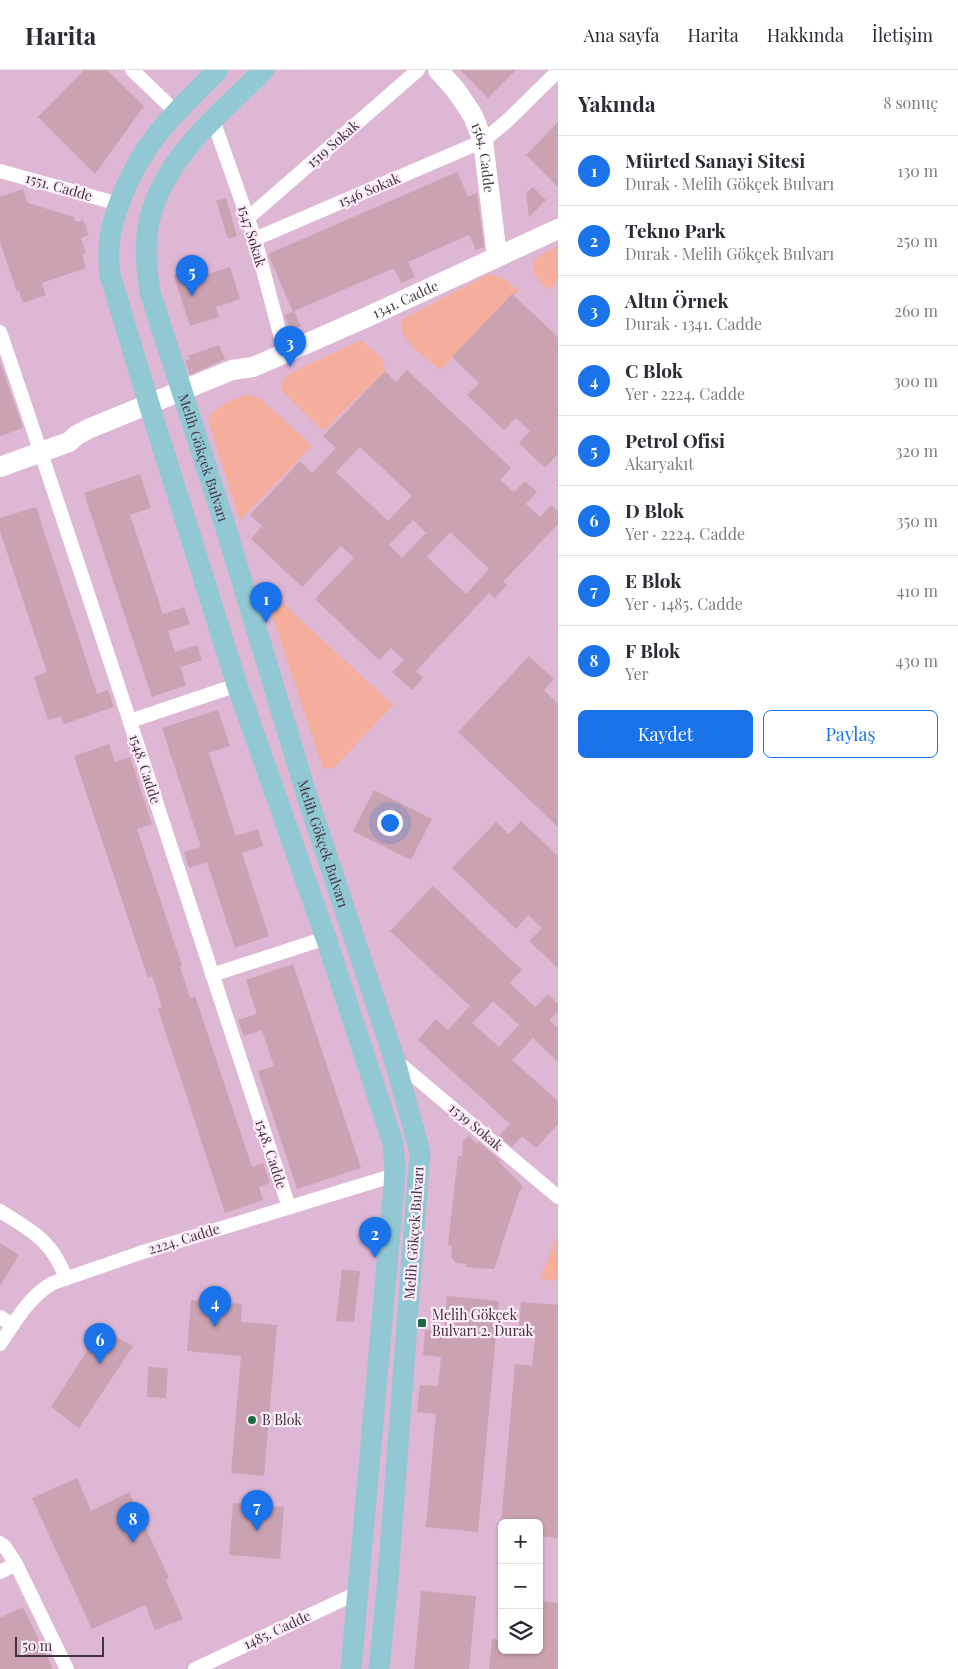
<!DOCTYPE html>
<html lang="tr">
<head>
<meta charset="utf-8">
<style>
	body { margin:0; font-family:"Playfair Display",serif; background:#f7f7f7; color:#2b2b33 }
	.controls { position:absolute; right:15px; bottom:15px; display:grid; overflow:hidden; border-radius:8px; box-shadow:0 1px 4px #0004 }
	.controls button { width:45px; height:45px; display:grid; place-items:center; padding:0; border:0; border-bottom:1px solid #e1e1e2; background:#fff; color:#2b2b33; font:25px sans-serif }
	.scale { position:absolute; left:15px; bottom:12px; width:89px; box-sizing:border-box; padding-left:5px; border:2px solid #41343e; border-top:0; font-size:14px; line-height:18px; white-space:nowrap; color:#41343e; -webkit-text-stroke:4px #fcebf8; paint-order:stroke }
	.you { position:absolute; left:389px; top:752px; width:18px; height:18px; margin:-12px; border:4px solid #fff; border-radius:50%; background:#1a73e8; box-shadow:0 0 0 8px #1a73e833 }
	.badge { display:grid; place-items:center; width:32px; height:32px; border-radius:50%; background:#1a73e8; color:#fff; font-size:16px; font-weight:700 }
	.pin { position:absolute; translate:-50% -41px; filter:drop-shadow(0 1px 2px #0008) }
	.pin::after { content:''; position:absolute; top:26px; width:18px; height:15px; background:inherit; clip-path:polygon(0 0,100% 0,50% 100%) }
	.list { margin:0; padding:0; list-style:none }
	h2 { display:flex; justify-content:space-between; align-items:center; height:65px; margin:0; padding:0 20px; font-size:21px }
	h2 small { font-size:16px; font-weight:400; color:#7c7c81 }
	.list li { display:grid; grid-template-columns:32px 1fr auto; gap:15px; align-items:center; box-sizing:border-box; height:70px; padding:0 20px; border-top:1px solid #e1e1e2 }
	.list b { display:block; font-size:19px; white-space:nowrap }
	.list p { margin:0; font-size:16px; white-space:nowrap; color:#7c7c81 }
	.list em { font-size:16px; font-style:normal; color:#7c7c81 }
	.actions { display:flex; gap:10px; padding:15px 20px }
	.actions a { flex:1; padding:11px 0; border:1px solid #1a73e8; border-radius:8px; text-align:center; font-size:18px; color:#1a73e8 }
	.actions .main { background:#1a73e8; color:#fff }
	.icon { flex:none; width:28px; height:28px; fill:none; stroke:currentColor; stroke-width:2; stroke-linecap:round; stroke-linejoin:round }
	.map { position:relative; flex:none; width:558px; height:1599px; overflow:hidden }
	header { display:flex; align-items:center; gap:30px; box-sizing:border-box; height:70px; padding:0 25px; background:#fff; border-bottom:1px solid #e1e1e2 }
	header strong { font-size:24px }
	nav { display:flex; gap:28px; margin-inline-start:auto; font-size:18px }
	main { display:flex }
	aside { flex:1; background:#fff }
	.map>svg:first-child { display:block }
	.built { fill:#deb7d5; fill-rule:evenodd }
	.green { fill:#f5ad9c }
	.building { fill:#caa2b1; fill-rule:evenodd }
	.lines { fill:none; stroke-linecap:round; stroke-linejoin:round }
	.street { stroke:#fff; stroke-width:14 }
	.secondary { stroke:#fff; stroke-width:20 }
	.primary { stroke:#91c8d4; stroke-width:21 }
	.poi-dot { fill:#176b3d; stroke:#fcebf8; stroke-width:2 }
	.labels { text-anchor:middle; stroke-width:4.5; stroke-linejoin:round; paint-order:stroke }
	.street-label { font-size:14px; fill:#41343e; stroke:#fcebf8 }
	.poi-label { font-size:14px; fill:#41343e; stroke:#fcebf8; text-anchor:start }
</style>
</head>
<body>
<header>
<strong>Harita</strong>
<nav><a>Ana sayfa</a><a>Harita</a><a>Hakkında</a><a>İletişim</a></nav>
</header>
<main>
<div class="map">
<svg width="558" height="1599" viewBox="0 0 558 1599">
	<rect width="100%" height="100%" fill="#e6c4de"/>
	<path class="built" d="M0 0H558V1599H0ZM502 1453H539V1580H502Z"/>
	<path class="green" d="M558 176V210L548 220C539 213 525 196 539 186 545 182 552 179 558 176Z
		M487 205C501 204 508 212 518 221L440 300C427 289 394 268 403 249Z
		M361 270 385 291 382 295 386 300 323 361 281 320 283 310 293 302Z
		M248 325 260 328 312 376 240 450 208 349C213 339 236 326 248 325Z
		M262 514 393 635 334 698 323 699Z
		M558 1164V1211L540 1209Z"/>
	<path class="building" d="M84 0H107L144 36 95 104 38 47Z
		M460 0H516L488 28Z
		M558 52V117L526 85Z
		M457 102 468 127 477 123 484 177 476 180 469 165 408 192 415 207 401 213 394 198 294 241 301 256 291 260 284 245 293 242 268 184Z
		M533 117 546 130 529 147 526 123Z
		M23 119 28 133 74 147 76 152 83 150 89 165 81 168 86 183 82 184 86 198 42 213 46 225 23 233 19 221 17 222 0 172V127Z
		M226 128 237 166 228 169 216 131Z
		M203 196 205 205 230 197 240 229 216 237 219 247 190 256 174 206Z
		M512 224 558 267V384L545 398 519 373 530 361 516 348 504 360 467 325 479 313 452 287Z
		M219 275 225 289 190 305 185 291 190 289 188 286Z
		M0 292 23 358 0 366Z
		M407 300 511 398 500 410 514 422 525 411 537 422 526 434 540 447 551 435 558 442V454L503 512 507 515 495 528 489 523 416 601 423 608 412 620 392 602 404 590 391 578 379 590 315 529 354 488 341 476 302 517 251 469 262 456 250 445 300 391 312 403 336 378 323 366 385 301 396 312ZM360 377 412 426 388 451 336 402ZM413 450 426 463 402 488 389 475ZM450 462 489 499 466 524 427 487Z
		M140 404 151 438 130 445 163 544 184 537 190 554 168 561 175 582 197 575 202 590 180 597 186 615 152 627 84 423Z
		M36 437 97 624 108 620 114 637 64 654 61 646 48 650 34 607 47 602 0 461V448Z
		M529 586 554 609 544 620 558 634V757L458 662Z
		M218 640 230 676 209 683 236 766 258 759 263 776 242 783 269 866 235 878 207 792 189 798 184 782 201 777 162 658Z
		M109 674 115 692 130 687 152 754 137 759 182 896 180 897 190 928 195 926 252 1097 263 1093 270 1113 259 1117 263 1130 225 1143 158 939 162 937 152 906 148 908 74 686Z
		M374 720 432 749 411 790 353 761Z
		M521 751 558 786V898L529 871 542 858 528 845 516 859 452 798 496 752 509 764Z
		M433 816 522 900 510 913 535 937 548 924 558 934V941L549 950 558 958V992L533 968 512 990 558 1031V1054L536 1078 522 1066 512 1077 499 1066 510 1054 418 970 436 949 448 960 470 936 390 861ZM493 931 519 955 499 977 472 953Z
		M293 894 361 1098 297 1119 258 1001 274 996 262 960 244 966 238 950 257 944 246 910Z
		M469 1066 477 1074 479 1072 500 1090 499 1092 523 1116 519 1123 500 1180H501L494 1199 466 1197V1194L456 1193 451 1187 452 1176 448 1175 458 1086H462L463 1071Z
		M0 1173 19 1185 0 1216Z
		M342 1199 360 1201 354 1252 336 1251Z
		M447 1226 499 1231 478 1462 426 1457 436 1344 417 1342 420 1315 438 1316 441 1287 423 1285 425 1260 444 1261Z
		M191 1230 242 1234 241 1252 277 1255 264 1406 231 1403 241 1286 187 1281Z
		M521 1232 558 1235V1468L539 1466V1453H501L515 1294 532 1296 535 1267 518 1266Z
		M101 1259 133 1276 79 1358 51 1337Z
		M148 1297 168 1298 166 1328 147 1327Z
		M77 1408 91 1441 129 1422 169 1508 166 1510 183 1549 155 1560 145 1535 92 1559 32 1428Z
		M233 1433 284 1437 280 1489 229 1485Z
		M421 1521 476 1526 469 1599H414Z
		M539 1531 558 1533V1599H489L492 1569 502 1570V1580H539Z
		M23 1537 53 1599H0V1548Z"/>
	<g class="lines">
		<path class="street" d="M132 0 176 42
			M213 50 255 169 285 283
			M0 101 119 134
			M248 148 418 0
			M255 169 483 71 506 52 558 1
			M0 262C100 553 192 846 289 1137
			M130 651 237 615
			M212 905 326 868
			M394 989 558 1127
			M0 1141C32 1161 53 1171 66 1209
			M0 1247 13 1255
			M0 1274C15 1252 29 1226 53 1213L140 1183 395 1105
			M0 1473 5 1477 16 1494 67 1599
			M0 1502 16 1494
			M195 1599 359 1522"/>
		<g class="secondary">
			<path id="s1" d="M438 0 455 19 464 32 473 46 483 71 497 186"/>
			<path id="s2" d="M0 397 69 372 77 365 88 359 232 300 253 297 367 247 558 159"/>
		</g>
		<g class="primary">
			<path d="M218 0C176 42 144 70 122 126 111 154 106 175 110 205L149 334 237 615 326 868 393 1073 395 1097 394 1116 351 1599"/>
			<path id="s3" d="M264 0C217 47 155 94 147 165 145 184 147 203 150 222L224 452 307 726 394 988 420 1082 388 1508 379 1599"/>
		</g>
	</g>
	<g class="poi-dot">
		<rect x="417" y="1248" width="10" height="10" rx="2.5"/>
		<circle cx="252" cy="1350" r="5"/>
	</g>
	<g class="labels">
		<g class="street-label">
			<text transform="translate(333 74) rotate(-41)" y="5">1519 Sokak</text>
			<text dy="5" stroke="none"><textPath href="#s1" startOffset="101">1564. Cadde</textPath></text>
			<text transform="translate(59 117) rotate(16)" y="5">1551. Cadde</text>
			<text transform="translate(369 120) rotate(-23)" y="5">1546 Sokak</text>
			<text transform="translate(252 166) rotate(73)" y="5">1547 Sokak</text>
			<text dy="5" stroke="none"><textPath href="#s2" startOffset="440">1341. Cadde</textPath></text>
			<text dy="5" stroke="none"><textPath href="#s3" startOffset="438">Melih Gökçek Bulvarı</textPath></text>
			<text transform="translate(145 699) rotate(72)" y="5">1548. Cadde</text>
			<text dy="5" stroke="none"><textPath href="#s3" startOffset="842">Melih Gökçek Bulvarı</textPath></text>
			<text transform="translate(476 1057) rotate(40)" y="5">1539 Sokak</text>
			<text transform="translate(271 1084) rotate(72)" y="5">1548. Cadde</text>
			<text transform="translate(414 1163) rotate(-86)" y="5">Melih Gökçek Bulvarı</text>
			<text transform="translate(184 1169) rotate(-17)" y="5">2224. Cadde</text>
			<text transform="translate(277 1560) rotate(-25)" y="5">1485. Cadde</text>
		</g>
		<g class="poi-label">
			<text x="432" y="1250">Melih Gökçek<tspan x="432" dy="16">Bulvarı 2. Durak</tspan></text>
			<text x="262" y="1355">B Blok</text>
		</g>
	</g>
</svg>
<div class="controls">
<button>+</button>
<button>−</button>
<button><svg class="icon" aria-label="layers" viewBox="0 0 24 24"><path d="M12 4l9 5-9 5-9-5zM3 14l9 5 9-5"/></svg></button>
</div>
<div class="scale">50 m</div>
<div class="you"></div>
<div class="pin badge" style="left:266px;top:553px">1</div>
<div class="pin badge" style="left:375px;top:1188px">2</div>
<div class="pin badge" style="left:290px;top:297px">3</div>
<div class="pin badge" style="left:215px;top:1257px">4</div>
<div class="pin badge" style="left:192px;top:226px">5</div>
<div class="pin badge" style="left:100px;top:1294px">6</div>
<div class="pin badge" style="left:257px;top:1461px">7</div>
<div class="pin badge" style="left:133px;top:1473px">8</div>
</div>
<aside>
<h2>Yakında<small>8 sonuç</small></h2>
<ul class="list">
<li><span class="badge">1</span><div><b>Mürted Sanayi Sitesi</b><p>Durak · Melih Gökçek Bulvarı</p></div><em>130 m</em></li>
<li><span class="badge">2</span><div><b>Tekno Park</b><p>Durak · Melih Gökçek Bulvarı</p></div><em>250 m</em></li>
<li><span class="badge">3</span><div><b>Altın Örnek</b><p>Durak · 1341. Cadde</p></div><em>260 m</em></li>
<li><span class="badge">4</span><div><b>C Blok</b><p>Yer · 2224. Cadde</p></div><em>300 m</em></li>
<li><span class="badge">5</span><div><b>Petrol Ofisi</b><p>Akaryakıt</p></div><em>320 m</em></li>
<li><span class="badge">6</span><div><b>D Blok</b><p>Yer · 2224. Cadde</p></div><em>350 m</em></li>
<li><span class="badge">7</span><div><b>E Blok</b><p>Yer · 1485. Cadde</p></div><em>410 m</em></li>
<li><span class="badge">8</span><div><b>F Blok</b><p>Yer</p></div><em>430 m</em></li>
</ul>
<div class="actions"><a class="main">Kaydet</a><a>Paylaş</a></div>
</aside>
</main>
</body>
</html>
